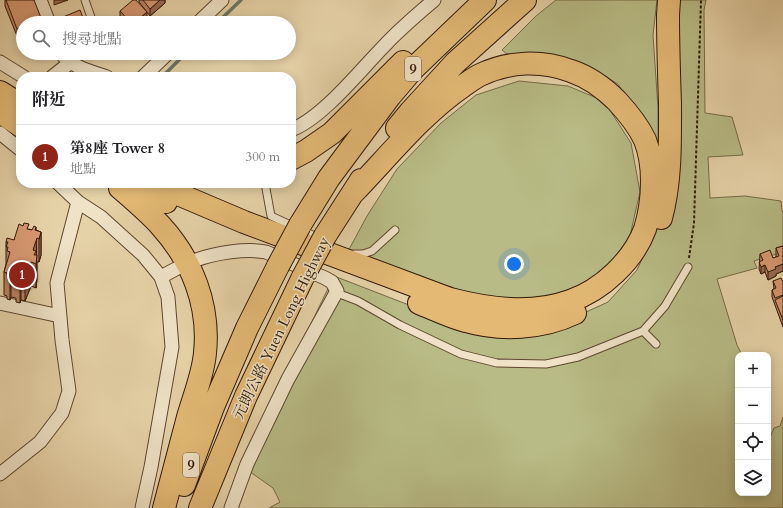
<!DOCTYPE html>
<html lang="zh-TW">
<head>
<meta charset="utf-8">
<style>
	body { margin:0; font-family:Cardo,"Noto Serif TC",serif; background:#f2f2f2; color:#202124 }
	.controls { position:absolute; right:12px; bottom:12px; display:grid; overflow:hidden; border-radius:8px; box-shadow:0 2px 10px #0003 }
	.controls button { width:36px; height:36px; display:grid; place-items:center; padding:0; border:0; border-bottom:1px solid #e0e0e0; background:#fff; color:#202124; font:20px sans-serif }
	.you { position:absolute; left:514px; top:264px; width:14px; height:14px; margin:-10px; border:3px solid #fff; border-radius:50%; background:#1a73e8; box-shadow:0 0 0 6px #1a73e833 }
	.badge { display:grid; place-items:center; width:26px; height:26px; border-radius:50%; background:#8f2418; color:#fff; font-size:13px; font-weight:700 }
	.pin { position:absolute; translate:-50% -50%; border:2px solid #fff; box-shadow:0 1px 4px #0006 }
	.list { margin:0; padding:0; list-style:none }
	h2 { display:flex; justify-content:space-between; align-items:center; height:52px; margin:0; padding:0 16px; font-size:17px }
	h2 small { font-size:13px; font-weight:400; color:#757577 }
	.list li { display:grid; grid-template-columns:26px 1fr auto; gap:12px; align-items:center; box-sizing:border-box; height:64px; padding:0 16px; border-top:1px solid #e0e0e0 }
	.list b { display:block; font-size:15px; white-space:nowrap }
	.list p { margin:0; font-size:13px; white-space:nowrap; color:#757577 }
	.list em { font-size:13px; font-style:normal; color:#757577 }
	.icon { flex:none; width:22px; height:22px; fill:none; stroke:currentColor; stroke-width:2; stroke-linecap:round; stroke-linejoin:round }
	.map { position:relative; flex:none; width:783px; height:508px; overflow:hidden }
	.search { position:absolute; background:#fff; box-shadow:0 2px 10px #0003; left:16px; top:16px; width:280px; height:44px; display:flex; align-items:center; gap:10px; box-sizing:border-box; padding:0 14px; border-radius:22px; color:#757577; font-size:15px }
	.panel { position:absolute; background:#fff; box-shadow:0 2px 10px #0003; left:16px; top:72px; width:280px; height:116px; border-radius:16px }
	.map>svg:first-child { display:block }
	.green { fill:#b8bb85; stroke:#746a46 }
	.lines { fill:none; stroke-linecap:round; stroke-linejoin:round }
	.stream { stroke:#6e7866; stroke-width:3.5 }
	.lane-casing { stroke:#5e4630; stroke-width:9 }
	.street-casing { stroke:#5e4630; stroke-width:15 }
	.highway-casing { stroke:#311808; stroke-width:24 }
	.path { stroke:#311808; stroke-width:2; stroke-dasharray:3 2; stroke-linecap:butt }
	.lane { stroke:#efe2c6; stroke-width:7 }
	.street { stroke:#efe2c6; stroke-width:13 }
	.highway { stroke:#e3b974; stroke-width:22 }
	.highway-bridge-casing { stroke:#311808; stroke-width:24; stroke-linecap:butt }
	.highway-bridge { stroke:#e3b974; stroke-width:22 }
	.wall { fill:#ba8463; stroke:#311808 }
	.shaded-wall { fill:#976b50; stroke:#311808 }
	.building { fill:#d89973; stroke:#311808 }
	.labels { text-anchor:middle; stroke-width:3; stroke-linejoin:round; paint-order:stroke }
	.shield { fill:#efe2c6; stroke:#6a5541; stroke-width:1 }
	.shield-label { font-size:14px; font-weight:bold; fill:#311808 }
	.street-label { font-size:15px; fill:#311808; stroke:#efe2c6 }
</style>
</head>
<body>
<div class="map">
<svg width="783" height="508" viewBox="0 0 783 508">
	<rect width="100%" height="100%" fill="#e6d2a7"/>
	<filter id="stains"><feTurbulence type="fractalNoise" baseFrequency=".005" numOctaves="4"/><feColorMatrix values="0 0 0 0 .2 0 0 0 0 .09 0 0 0 0 .02 0 0 0 .5 -.17"/></filter>
	<radialGradient id="worn" r=".72"><stop offset=".6" stop-color="#630" stop-opacity="0"/><stop offset="1" stop-color="#630" stop-opacity=".3"/></radialGradient>
	<path class="green" d="M556 0H657L653 35 658 108V145L652 147 639 118 618 84 582 63 548 57 508 55 502 50 536 16Z
		M676 0H706L704 10 705 113 732 117 743 155 708 157 710 198 745 196 781 201 782 211 783 212V252L754 261 757 268 717 279 737 345 742 355H738V493H768V442L774 428 780 426 783 417V508H269L280 502 273 488 246 469 309 328 334 276 427 312 551 328 608 302 637 270 657 226Z
		M519 81 568 86 604 101 631 143 640 192 629 240 608 273 572 293 530 304 485 298 347 253 367 216 397 169 441 123 476 95Z"/>
	<g class="lines">
		<path class="stream" d="M217 23 241 0
			M162 77 186 53"/>
		<defs>
			<path id="lane" d="M85 0 93 23
				M265 183 271 216 321 239
				M354 254H363L372 251 395 230
				M337 293 358 301 400 325 461 354 497 363 546 364 578 357 643 331 656 344
				M643 331 665 306 688 267"/>
			<path id="street" d="M40 0 49 23
				M198 23 222 0
				M61 53C71 67 92 72 107 77
				M0 62 24 77
				M52 77 71 62
				M143 77 168 53
				M291 130C323 118 362 68 386 44 401 28 418 14 434 0
				M0 133 21 150
				M58 183 78 202 101 217 143 255 161 277 168 297 172 347 151 467 142 508
				M196 260C215 253 246 248 266 252L325 278 332 282 337 291 288 379 247 464 231 508
				M161 277 183 265
				M0 303 60 316
				M0 474 40 442 62 413 69 391 62 340 57 283 78 202"/>
			<path id="highway" d="M0 92 21 105
				M0 112 21 126
				M397 128 411 111 455 63 525 0
				M291 159 306 151 332 133 403 62
				M121 183 166 202
				M152 183 244 222 450 299C489 309 531 315 570 301 602 290 633 261 645 229 650 213 652 197 652 181 652 167 650 153 645 140 638 125 628 113 617 101 603 87 589 77 571 71 542 60 509 61 480 75 474 78 469 82 463 86 421 115 389 156 354 192
				M120 188C134 200 148 212 160 225 192 260 210 305 205 353 203 375 194 396 188 417 180 447 172 478 164 508
				M661 218C671 181 670 142 670 104 669 75 668 45 668 15L669 0
				M300 225 329 178 390 96 413 69 485 0
				M325 236 361 180
				M419 303C434 309 450 317 466 321 500 331 542 329 575 313
				M184 485 213 407 247 328 278 266
				M200 508 246 396 303 277"/>
		</defs>
		<use href="#lane" class="lane-casing"/>
		<use href="#street" class="street-casing"/>
		<use href="#highway" class="highway-casing"/>
		<path class="path" d="M689 258 694 223 701 0"/>
		<use href="#lane" class="lane"/>
		<use href="#street" class="street"/>
		<use href="#highway" class="highway"/>
		<defs>
			<path id="highway-bridge" d="M278 266 300 225
				M303 277 325 236"/>
		</defs>
		<use href="#highway-bridge" class="highway-bridge-casing"/>
		<use href="#highway-bridge" class="highway-bridge"/>
	</g>
	<path class="wall" d="M5 0H34L23 23V46L22 45 19 36H17L5 6Z
		M139 0H165V3L150 16 139 2Z
		M120 11 147 19 143 23H124L120 18Z
		M63 17 85 23H63Z
		M78 53H94V55L80 59Z
		M29 229 32 230H36L41 232V255L39 262H37V279L36 288 31 286 25 301 21 300 20 303 16 302V298L11 297 10 300 7 299V296L4 295V272L6 264V242L14 240Z
		M783 246V271L776 274V276L768 280 765 272 761 274 759 269 760 254 773 258 776 257V248Z
		M773 281 783 282V327L772 297V290L774 289Z"/>
	<path class="shaded-wall" d="M54 0H68L54 5Z
		M160 0H165V3L150 16V9Z
		M147 12V19L143 23H134Z
		M19 28V36H17V29Z
		M43 53H52V54L43 57Z
		M80 53H94V55L80 59Z
		M36 227 37 279 36 288V264L33 250Z
		M41 232V255L39 262V239Z
		M31 262V286L25 301V278Z
		M783 264V271L776 274V276L768 280V272L775 267Z
		M765 265V272L761 274V267Z
		M11 273V297L10 300V276Z
		M21 276V300L20 303V279Z"/>
	<path class="building" d="M6 0H34L43 23H23V38L22 37 19 28 17 29Z
		M133 0H136L147 12 134 23H131L120 11Z
		M143 0H160L150 9Z
		M80 10 85 23H65L63 17Z
		M115 16 121 23H108L107 22Z
		M24 223 29 224 27 229 32 230 34 226 36 227 35 230 41 232 39 239 37 238 33 250 36 251 34 255H37L36 264 31 262 25 278 21 276 20 279 16 278 17 275 11 273 10 276 7 275V273L4 272 10 252 7 251 8 247H6L8 242H6L7 238 14 240 19 224 23 226Z
		M783 246V264L775 267 776 269 768 272 765 265 761 267 759 262 763 260 760 254 770 250 773 258 779 256 776 248Z
		M781 278 783 282V295L775 298 772 290 776 288 773 281Z
		M783 296V320L775 300Z"/>
	<g class="labels">
		<g class="shield">
			<rect x="405" y="57" width="16" height="24" rx="3"/>
			<rect x="183" y="453" width="16" height="24" rx="3"/>
		</g>
		<g class="shield-label">
			<text x="413" y="74">9</text>
			<text x="191" y="470">9</text>
		</g>
		<g class="street-label">
			<text transform="translate(281 328) rotate(-64)" y="5">元朗公路 Yuen Long Highway</text>
		</g>
	</g>
	<rect width="100%" height="100%" filter="url(#stains)"/>
	<rect width="100%" height="100%" fill="url(#worn)"/>
</svg>
<div class="controls">
<button>+</button>
<button>−</button>
<button><svg class="icon" aria-label="locate" viewBox="0 0 24 24"><circle cx="12" cy="12" r="6"/><path d="M12 2v4M12 18v4M2 12h4M18 12h4"/></svg></button>
<button><svg class="icon" aria-label="layers" viewBox="0 0 24 24"><path d="M12 4l9 5-9 5-9-5zM3 14l9 5 9-5"/></svg></button>
</div>
<div class="you"></div>
<div class="pin badge" style="left:22px;top:275px">1</div>
<div class="search"><svg class="icon" aria-label="search" viewBox="0 0 24 24"><circle cx="10" cy="10" r="6"/><path d="M15 15l6 6"/></svg>搜尋地點</div>
<section class="panel">
<h2>附近<small></small></h2>
<ul class="list">
<li><span class="badge">1</span><div><b>第8座 Tower 8</b><p>地點</p></div><em>300 m</em></li>
</ul>
</section>
</div>
</body>
</html>
